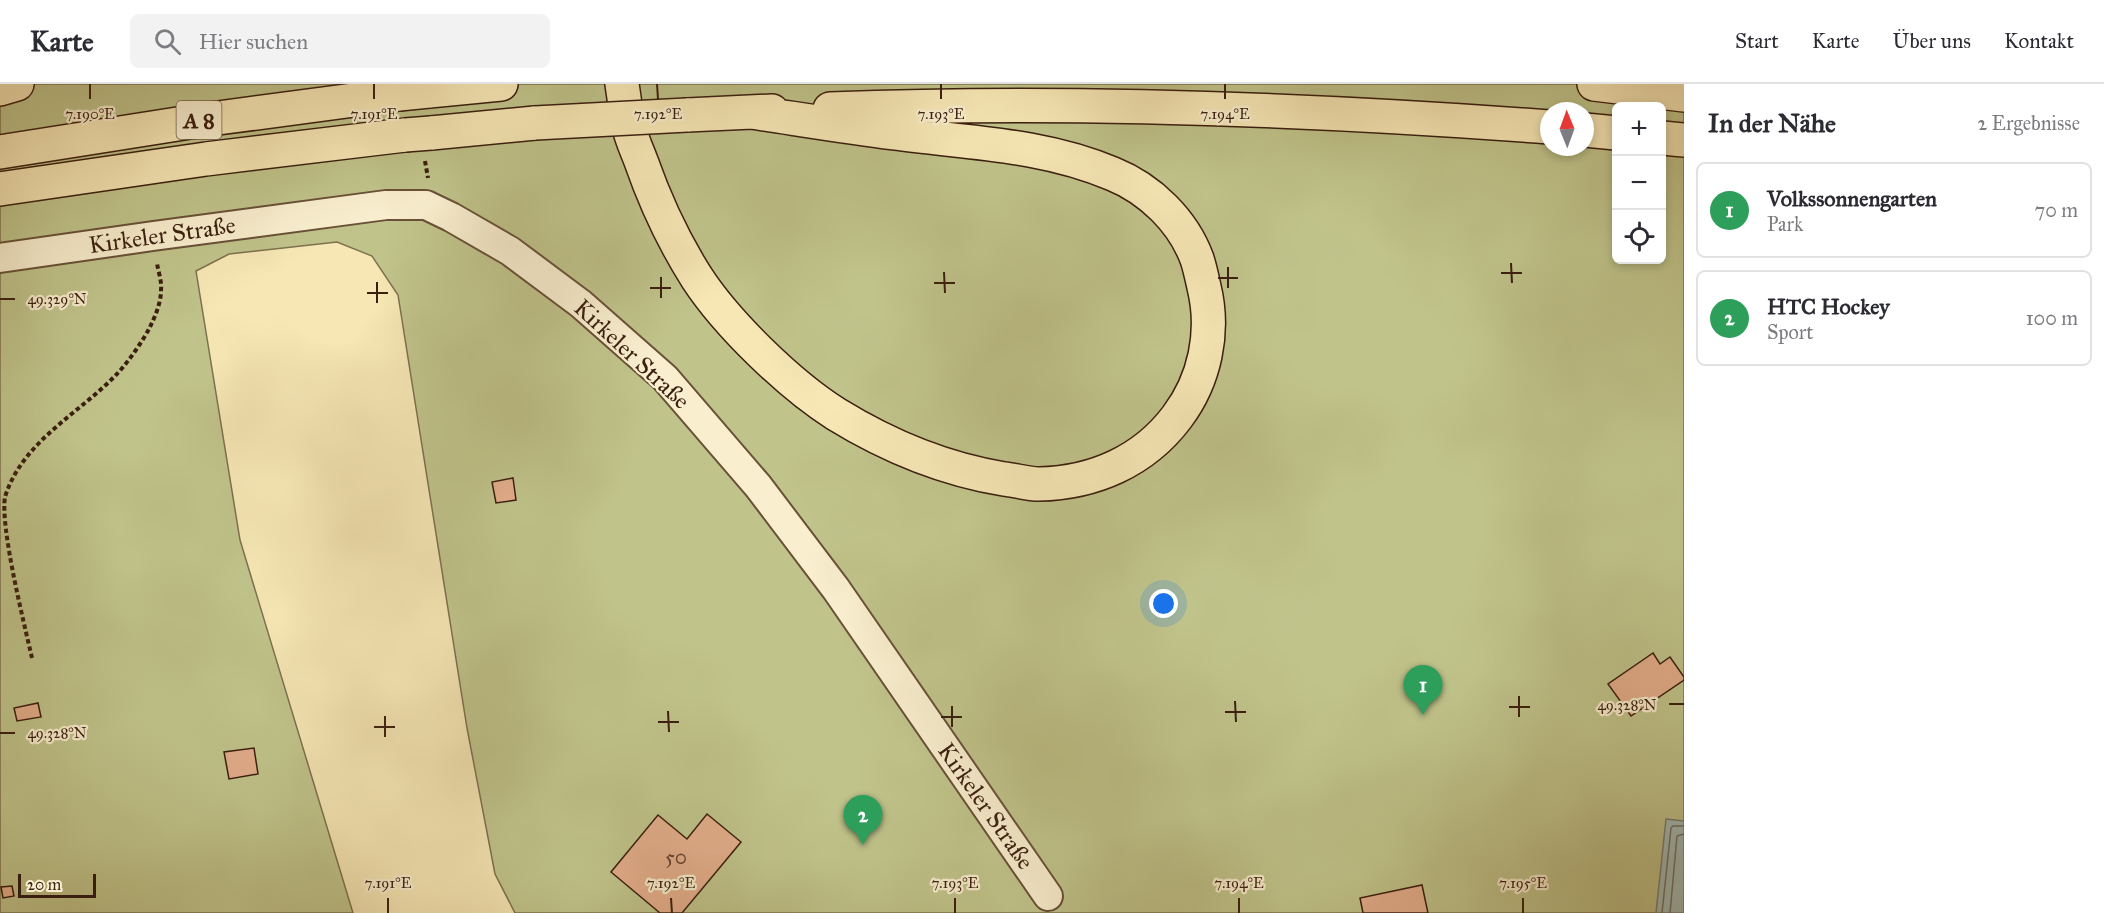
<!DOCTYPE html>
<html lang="de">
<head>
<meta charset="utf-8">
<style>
	body { margin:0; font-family:"IM FELL Great Primer",serif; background:#f2f2f3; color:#2b2b33 }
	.controls { position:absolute; right:18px; top:18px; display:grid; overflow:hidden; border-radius:9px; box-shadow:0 3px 9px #0003 }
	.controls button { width:54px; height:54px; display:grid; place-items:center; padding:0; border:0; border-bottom:2px solid #e1e1e2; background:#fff; color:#2b2b33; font:30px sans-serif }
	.compass { position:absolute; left:1540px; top:18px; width:54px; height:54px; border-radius:50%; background:#fff; box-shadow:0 3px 9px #0003; rotate:359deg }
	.scale { position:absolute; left:18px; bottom:15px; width:78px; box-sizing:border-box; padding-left:6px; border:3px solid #3a1e0f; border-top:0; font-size:16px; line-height:21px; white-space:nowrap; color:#3a1e0f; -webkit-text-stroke:4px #f9efcf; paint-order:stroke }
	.you { position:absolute; left:1164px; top:520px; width:21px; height:21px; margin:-15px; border:4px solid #fff; border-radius:50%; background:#1a73e8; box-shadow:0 0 0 9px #1a73e833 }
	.badge { display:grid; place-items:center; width:39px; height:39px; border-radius:50%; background:#7c3aed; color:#fff; font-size:20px; font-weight:700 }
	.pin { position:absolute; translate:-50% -50px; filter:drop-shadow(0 2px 3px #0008) }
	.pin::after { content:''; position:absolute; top:32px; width:21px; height:18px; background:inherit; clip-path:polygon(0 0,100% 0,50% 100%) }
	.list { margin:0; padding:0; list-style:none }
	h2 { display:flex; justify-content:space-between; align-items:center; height:78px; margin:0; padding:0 24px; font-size:26px }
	h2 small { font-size:20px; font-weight:400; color:#7c7c81 }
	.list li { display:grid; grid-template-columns:39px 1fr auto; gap:18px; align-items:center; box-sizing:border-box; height:96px; margin:0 12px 12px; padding:0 12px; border:2px solid #e1e1e2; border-radius:9px }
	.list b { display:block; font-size:22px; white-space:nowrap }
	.list p { margin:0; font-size:20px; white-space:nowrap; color:#7c7c81 }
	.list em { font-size:20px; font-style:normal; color:#7c7c81 }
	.icon { flex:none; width:33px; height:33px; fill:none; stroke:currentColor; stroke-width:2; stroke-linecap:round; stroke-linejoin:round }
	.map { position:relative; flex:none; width:1684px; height:829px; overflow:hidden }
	header { display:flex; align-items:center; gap:36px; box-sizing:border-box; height:84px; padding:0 30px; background:#fff; border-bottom:2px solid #e1e1e2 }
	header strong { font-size:28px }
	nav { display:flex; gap:33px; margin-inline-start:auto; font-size:21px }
	.search { width:420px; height:54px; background:#f2f2f3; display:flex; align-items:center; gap:15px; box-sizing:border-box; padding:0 21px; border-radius:9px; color:#7c7c81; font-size:22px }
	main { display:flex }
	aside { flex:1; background:#fff }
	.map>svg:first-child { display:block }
	.green { fill:#c0c48b; stroke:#7d714d; stroke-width:1.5; fill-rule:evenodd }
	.water { fill:#a1bdb8; stroke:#787d74; stroke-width:1.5 }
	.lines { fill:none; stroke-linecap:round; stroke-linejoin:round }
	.shore { stroke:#6e6e64; stroke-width:1.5 }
	.building { fill:#e3ae8c; stroke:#3a1e0f; stroke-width:1.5 }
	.minor-casing { stroke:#695038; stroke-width:32 }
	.highway-casing { stroke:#3a1e0f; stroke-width:36 }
	.path { stroke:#3a1e0f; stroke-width:4; stroke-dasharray:4.5 3; stroke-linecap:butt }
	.minor { stroke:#f9efcf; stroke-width:28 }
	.highway { stroke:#f6e7b5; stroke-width:33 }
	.highway-bridge-casing { stroke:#3a1e0f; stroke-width:36; stroke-linecap:butt }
	.highway-bridge { stroke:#f6e7b5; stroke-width:33 }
	.ticks { fill:none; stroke:#3a1e0f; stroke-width:2 }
	.labels { text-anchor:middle; stroke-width:4.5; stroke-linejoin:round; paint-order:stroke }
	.number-label { font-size:21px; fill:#64422e }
	.shield { fill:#f9efcf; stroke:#735d49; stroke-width:1.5 }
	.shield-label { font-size:22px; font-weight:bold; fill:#3a1e0f }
	.street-label { font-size:24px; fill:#3a1e0f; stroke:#f9efcf }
	.ticks-label { font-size:15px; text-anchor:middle; fill:#3a1e0f; stroke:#f9efcf; stroke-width:4.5; stroke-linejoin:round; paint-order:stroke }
</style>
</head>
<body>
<header>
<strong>Karte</strong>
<div class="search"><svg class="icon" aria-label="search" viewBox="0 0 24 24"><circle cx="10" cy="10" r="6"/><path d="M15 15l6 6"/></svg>Hier suchen</div>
<nav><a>Start</a><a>Karte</a><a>Über uns</a><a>Kontakt</a></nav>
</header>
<main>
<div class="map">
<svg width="1684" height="829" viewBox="0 0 1684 829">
	<rect width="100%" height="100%" fill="#f6e7b5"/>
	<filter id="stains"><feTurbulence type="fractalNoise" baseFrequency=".00333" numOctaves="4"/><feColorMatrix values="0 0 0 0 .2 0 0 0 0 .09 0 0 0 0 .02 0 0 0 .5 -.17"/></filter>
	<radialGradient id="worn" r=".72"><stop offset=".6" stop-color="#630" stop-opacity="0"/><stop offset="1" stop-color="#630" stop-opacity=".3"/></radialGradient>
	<path class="green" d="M0 0H1684V829H515L495 790 467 644 398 211 372 172 337 158 229 170 196 187 240 456 353 829H0ZM1616 22H1662V176H1616ZM1549 27H1585V63H1549Z"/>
	<path class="water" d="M1666 735 1684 737V829H1656Z"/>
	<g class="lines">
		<path class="shore" d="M1662 829 1671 744 1673 742H1684
			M1670 829 1677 752 1684 750"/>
	</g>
	<path class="building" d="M513 394 516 416 496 419 492 398Z
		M1653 569 1660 580 1670 573 1684 593V596L1631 632 1608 600Z
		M38 619 41 633 17 637 14 624Z
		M254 664 258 690 229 695 224 668Z
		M707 730 741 758 682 829H660L611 788 658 731 687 755Z
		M1422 801 1428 829H1363L1360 814Z
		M12 802 14 812 3 814 1 803Z"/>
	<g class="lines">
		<defs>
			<path id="minor" d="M0 174 153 152 386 121H426L451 133 510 167 581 220 665 294 758 402 836 505 1048 812"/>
			<path id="highway" d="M622 0C624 14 626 29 629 43 631 54 637 66 641 77 655 117 674 158 697 194 727 240 790 301 836 330 888 362 943 385 1004 395 1015 396 1028 400 1039 400 1094 399 1144 377 1177 333 1205 296 1215 248 1204 203 1202 194 1200 184 1197 175 1183 137 1150 105 1113 90 1043 60 968 59 894 49 846 43 798 35 751 28
				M1594 0 1684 11
				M0 5 17 0
				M429 7 501 0
				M830 25C1070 16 1310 25 1549 43
				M687 31 772 27
				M1585 46 1616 49
				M431 49 535 39
				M1662 54 1684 56
				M0 68 203 36 399 10
				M0 105 206 75 405 51"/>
		</defs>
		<use href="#minor" class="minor-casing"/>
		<use href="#highway" class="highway-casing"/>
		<path class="path" d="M425 77 428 94
			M32 574C24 539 0 443 5 413 22 358 78 330 114 293 127 280 140 261 149 245 155 233 161 219 161 206 162 197 158 187 157 179"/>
		<use href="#minor" class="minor"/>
		<use href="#highway" class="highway"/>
		<defs>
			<path id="highway-bridge" d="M399 10 429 7
				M535 39 687 31
				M405 51 431 49"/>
		</defs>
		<use href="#highway-bridge" class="highway-bridge-casing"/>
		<use href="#highway-bridge" class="highway-bridge"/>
	</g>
	<path class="ticks" d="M90 0V15M374 0V15M657 0 658 15M941 0V15M1225 0V15M1511 179 1512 199M1228 183V204M944 188 945 209M1501 189H1522M661 193V214M1218 194H1238M377 198V219M934 199H955M650 204H671M367 209H388M0 215H15M1519 612V633M1235 617 1236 638M1669 620H1684M952 622V643M1509 623H1530M668 627 669 648M1225 628H1246M385 632V653M941 633H962M658 638H679M374 643H395M0 649H15M388 814V829M671 814 672 829M955 814V829M1239 814V829M1523 814V829"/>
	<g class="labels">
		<g class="number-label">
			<text x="676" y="780">50</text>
		</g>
		<rect class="shield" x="176.5" y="17" width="45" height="38" rx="4.5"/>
		<g class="shield-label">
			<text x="199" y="44">A 8</text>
		</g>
		<g class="street-label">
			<text transform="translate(162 151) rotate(-8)" y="8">Kirkeler Straße</text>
			<text transform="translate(632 270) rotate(43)" y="8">Kirkeler Straße</text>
			<text transform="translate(986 722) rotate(55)" y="8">Kirkeler Straße</text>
		</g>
	</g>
	<g class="ticks-label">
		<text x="90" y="35">7.190°E</text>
		<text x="374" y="35">7.191°E</text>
		<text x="658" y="35">7.192°E</text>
		<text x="941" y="35">7.193°E</text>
		<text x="1225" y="35">7.194°E</text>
		<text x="57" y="220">49.329°N</text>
		<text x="1627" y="626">49.328°N</text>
		<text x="57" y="654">49.328°N</text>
		<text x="388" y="804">7.191°E</text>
		<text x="671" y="804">7.192°E</text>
		<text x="955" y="804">7.193°E</text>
		<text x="1239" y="804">7.194°E</text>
		<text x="1523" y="804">7.195°E</text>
	</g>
	<rect width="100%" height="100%" filter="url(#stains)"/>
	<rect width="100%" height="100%" fill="url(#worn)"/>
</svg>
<div class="controls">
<button>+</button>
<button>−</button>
<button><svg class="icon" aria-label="locate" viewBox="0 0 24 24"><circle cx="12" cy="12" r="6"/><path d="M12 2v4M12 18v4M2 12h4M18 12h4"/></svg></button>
</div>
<svg class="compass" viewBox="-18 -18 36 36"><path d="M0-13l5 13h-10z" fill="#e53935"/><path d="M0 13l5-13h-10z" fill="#7c7c81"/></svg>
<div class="scale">20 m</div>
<div class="you"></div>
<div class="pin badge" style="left:1423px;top:631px;background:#2e9e5b">1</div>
<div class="pin badge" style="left:863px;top:761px;background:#2e9e5b">2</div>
</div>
<aside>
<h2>In der Nähe<small>2 Ergebnisse</small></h2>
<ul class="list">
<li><span class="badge" style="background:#2e9e5b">1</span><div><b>Volkssonnengarten</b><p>Park</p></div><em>70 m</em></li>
<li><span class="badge" style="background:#2e9e5b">2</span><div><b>HTC Hockey</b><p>Sport</p></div><em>100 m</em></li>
</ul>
</aside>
</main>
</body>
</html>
